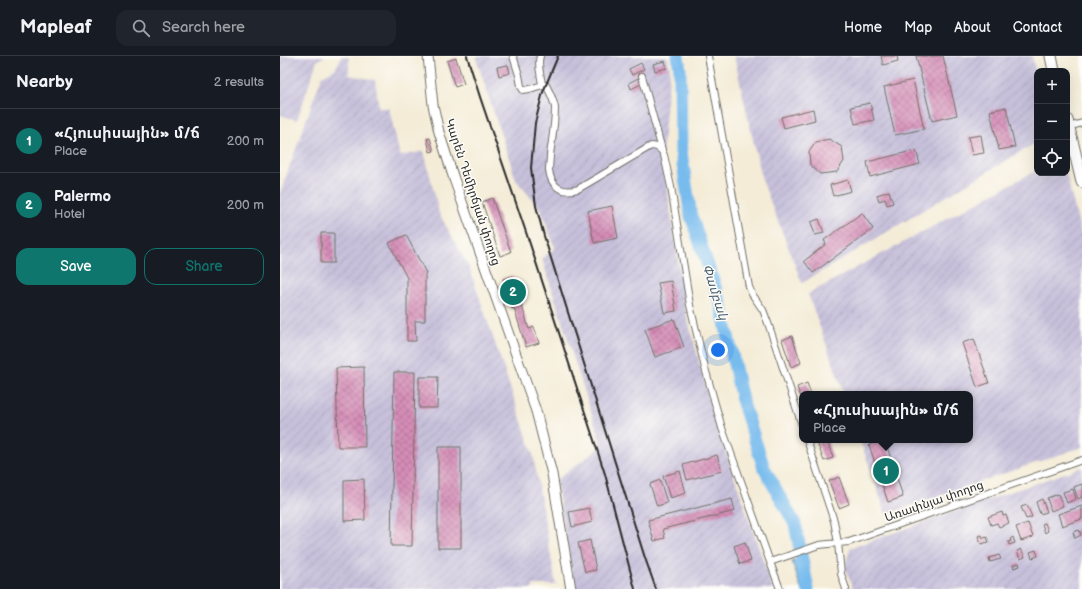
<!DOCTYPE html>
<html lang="en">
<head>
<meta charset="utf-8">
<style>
	body { margin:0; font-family:"Balsamiq Sans","Noto Sans Armenian",sans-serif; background:#20242c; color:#f1f3f6 }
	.controls { position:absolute; right:12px; top:12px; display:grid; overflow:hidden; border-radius:8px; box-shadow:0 4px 16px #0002 }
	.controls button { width:36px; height:36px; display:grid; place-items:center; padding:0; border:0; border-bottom:1px solid #363941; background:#171b24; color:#f1f3f6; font:20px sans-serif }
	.you { position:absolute; left:438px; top:294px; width:14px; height:14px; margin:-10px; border:3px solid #fff; border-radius:50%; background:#1a73e8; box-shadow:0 0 0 6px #1a73e833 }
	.badge { display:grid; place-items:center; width:26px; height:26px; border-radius:50%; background:#0f766e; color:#fff; font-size:13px; font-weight:700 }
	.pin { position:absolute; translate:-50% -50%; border:2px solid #fff; box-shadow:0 1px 4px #0006 }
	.popup { position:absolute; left:519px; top:335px; width:174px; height:52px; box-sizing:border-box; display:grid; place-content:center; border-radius:8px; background:#171b24; filter:drop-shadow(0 1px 3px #0005); font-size:13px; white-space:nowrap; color:#9ea1a6 }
	.popup b { font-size:15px; color:#f1f3f6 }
	.popup::after { content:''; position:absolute; left:50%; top:100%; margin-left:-8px; border:8px solid transparent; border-top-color:#171b24 }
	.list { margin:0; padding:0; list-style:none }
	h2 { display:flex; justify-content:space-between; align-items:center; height:52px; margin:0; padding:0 16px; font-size:17px }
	h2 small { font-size:13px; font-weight:400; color:#9ea1a6 }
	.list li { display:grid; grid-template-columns:26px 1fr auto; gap:12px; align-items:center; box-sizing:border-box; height:64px; padding:0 16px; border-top:1px solid #363941 }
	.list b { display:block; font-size:15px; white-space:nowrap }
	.list p { margin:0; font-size:13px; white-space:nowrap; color:#9ea1a6 }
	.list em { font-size:13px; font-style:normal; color:#9ea1a6 }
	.actions { display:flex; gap:8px; padding:12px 16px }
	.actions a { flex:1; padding:9px 0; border:1px solid #0f766e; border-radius:12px; text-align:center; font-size:14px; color:#0f766e }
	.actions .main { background:#0f766e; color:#fff }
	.icon { flex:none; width:22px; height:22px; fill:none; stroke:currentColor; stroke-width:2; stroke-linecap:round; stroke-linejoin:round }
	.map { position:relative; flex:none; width:802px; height:533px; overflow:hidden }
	header { display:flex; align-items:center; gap:24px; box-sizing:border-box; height:56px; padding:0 20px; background:#171b24; border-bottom:1px solid #363941 }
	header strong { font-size:19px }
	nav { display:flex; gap:22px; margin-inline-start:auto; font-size:14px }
	.search { width:280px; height:36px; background:#20242c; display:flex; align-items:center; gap:10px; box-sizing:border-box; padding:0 14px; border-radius:12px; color:#9ea1a6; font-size:15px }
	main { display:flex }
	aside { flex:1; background:#171b24 }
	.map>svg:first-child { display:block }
	.industrial { fill:url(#industrial-furrows) }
	.water { fill:url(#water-ripples); stroke:#52748c }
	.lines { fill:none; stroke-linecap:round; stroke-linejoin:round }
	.river { stroke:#78bcee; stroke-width:13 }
	.building { fill:url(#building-cross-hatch) }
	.street-casing { stroke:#716f67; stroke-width:8 }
	.secondary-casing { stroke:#716f67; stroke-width:11 }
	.highway-casing { stroke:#716f67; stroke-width:13 }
	.street { stroke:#fff; stroke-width:6 }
	.secondary { stroke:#fff; stroke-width:9 }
	.highway { stroke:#fff; stroke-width:11 }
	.rail { stroke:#2b2b2b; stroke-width:2 }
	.labels { text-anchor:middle; stroke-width:3; stroke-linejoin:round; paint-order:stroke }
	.street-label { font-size:12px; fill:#2b2b2b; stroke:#fdfcf7 }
	.water-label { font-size:13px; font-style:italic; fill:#465e6f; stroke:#fdfcf7 }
</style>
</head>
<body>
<header>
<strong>Mapleaf</strong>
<div class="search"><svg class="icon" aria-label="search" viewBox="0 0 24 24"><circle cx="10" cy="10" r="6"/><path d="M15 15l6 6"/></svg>Search here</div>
<nav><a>Home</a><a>Map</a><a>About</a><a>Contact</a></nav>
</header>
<main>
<aside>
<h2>Nearby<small>2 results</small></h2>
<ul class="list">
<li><span class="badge">1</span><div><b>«Հյուսիսային» մ/ճ</b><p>Place</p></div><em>200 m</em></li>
<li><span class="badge">2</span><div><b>Palermo</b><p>Hotel</p></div><em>200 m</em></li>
</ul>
<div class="actions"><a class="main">Save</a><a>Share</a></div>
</aside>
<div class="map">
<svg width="802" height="533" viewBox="0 0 802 533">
	<defs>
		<pattern id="industrial-furrows" width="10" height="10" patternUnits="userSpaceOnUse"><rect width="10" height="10" fill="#c6c0da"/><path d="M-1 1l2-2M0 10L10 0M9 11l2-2" fill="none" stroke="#aaa5bb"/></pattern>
		<pattern id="water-ripples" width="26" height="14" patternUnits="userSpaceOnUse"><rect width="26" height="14" fill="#78bcee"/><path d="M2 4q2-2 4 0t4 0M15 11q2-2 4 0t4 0" fill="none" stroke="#6399c1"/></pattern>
		<pattern id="building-cross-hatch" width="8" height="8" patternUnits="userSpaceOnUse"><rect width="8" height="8" fill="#d58db7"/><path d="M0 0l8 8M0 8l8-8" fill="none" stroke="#ad7395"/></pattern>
	</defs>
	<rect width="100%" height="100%" fill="#fdfcf7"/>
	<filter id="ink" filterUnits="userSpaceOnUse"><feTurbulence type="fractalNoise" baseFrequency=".025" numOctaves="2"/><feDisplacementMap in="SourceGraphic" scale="8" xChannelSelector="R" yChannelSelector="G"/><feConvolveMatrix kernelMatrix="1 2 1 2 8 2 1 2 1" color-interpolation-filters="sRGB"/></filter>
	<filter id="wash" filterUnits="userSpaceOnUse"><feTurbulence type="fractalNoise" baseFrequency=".012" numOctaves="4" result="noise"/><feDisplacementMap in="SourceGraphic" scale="16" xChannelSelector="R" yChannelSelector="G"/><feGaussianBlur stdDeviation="0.9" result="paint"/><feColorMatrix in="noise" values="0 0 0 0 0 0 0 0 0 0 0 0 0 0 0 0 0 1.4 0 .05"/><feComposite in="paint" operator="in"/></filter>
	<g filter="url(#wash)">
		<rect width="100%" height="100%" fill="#f4ecd7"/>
		<path class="industrial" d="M0 0H45L37 5 17 64 0 59Z
			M62 0 69 2V19L95 24 99 52H109L120 100 144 95 159 157 189 211 253 398 276 529H253V533H0V137L42 20 55 13Z
			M197 0H387L390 12 382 100 406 256 434 362 493 533H294L276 424 322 390 262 203 275 192 261 154 236 124 196 2Z
			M454 0H752L757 21V86L522 227 482 124Z
			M757 114V117H786L802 181V391L606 458 580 384H690V338H564L528 238Z
			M802 411V533H573L565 511 570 492Z"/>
		<path class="water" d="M526 502 531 533H521L512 505Z"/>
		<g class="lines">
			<path class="river" d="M398 0 400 14 401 96 411 160 441 248 462 344 484 412 515 468 528 533"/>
		</g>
		<g id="blocks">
			<path class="building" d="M601 0H617L618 5 603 9Z
				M636 0H663L677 59 652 65Z
				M176 2 184 28 175 31 167 5Z
				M385 5 387 12 375 15 373 8Z
				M361 7 364 13 352 19 349 13Z
				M228 9 230 17 219 20 217 11Z
				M358 22 361 28 351 33 349 27Z
				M633 24 644 73 615 79 604 31Z
				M590 47 594 64 575 68 571 51Z
				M726 51 735 91 719 94 710 55Z
				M533 53 535 64 504 72 501 61Z
				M701 79 704 97 692 99 688 81Z
				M150 82 154 95 150 96 147 83Z
				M549 83 562 91 564 105 557 116 540 118 530 109 529 96 536 86Z
				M636 94 640 108 590 121 587 106Z
				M568 124 571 135 553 140 550 129Z
				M609 135 613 147 607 149 605 143 599 145 597 139Z
				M212 142 231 196 220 200 202 146Z
				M332 150 338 182 314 187 308 155Z
				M582 157 593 173 533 217 524 205 546 188 544 184Z
				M539 163 544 177 535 179 531 166Z
				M41 177H54V207H41Z
				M126 179 146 217 145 218V265H135L136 285H127V222L109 187Z
				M233 220 249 273 254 271 259 287 246 291 234 252 232 253 223 223Z
				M391 225 396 255 384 257 378 227Z
				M394 263 404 291 375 301 365 273Z
				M512 280 521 307 511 311 502 284Z
				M694 283 709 327 697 331 682 287Z
				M84 311 85 391H58L56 312Z
				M114 316H135L132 490H111Z
				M139 321H158L157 352H139Z
				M527 327 531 338H522V344L517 331Z
				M536 384H547L553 402 544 405Z
				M603 384H605L623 441 608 446 589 389Z
				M158 391H181V492H158Z
				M437 399 442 415 407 424 403 409Z
				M400 415 406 437 390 442 383 420Z
				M559 421 569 448 559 452 549 425Z
				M84 423 85 464 64 465V424Z
				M380 424 387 447 377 450 370 428Z
				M802 428V441L798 443 794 431Z
				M793 433 796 443 787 447 783 436Z
				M778 438 783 450 771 455 767 442Z
				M452 443 455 455 383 473 385 482 374 485 368 464Z
				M762 443 767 456 760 458 756 446Z
				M747 449 752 461 746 463 741 451Z
				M802 450V463L782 470 778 458Z
				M309 452 312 466 292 471 289 456Z
				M722 456 723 460 726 459 729 467 719 471 717 467 711 469 708 461Z
				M748 467 753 481 741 485 736 471Z
				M765 467 768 475 765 477 762 468Z
				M799 474 801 479 795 482 793 476Z
				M702 479 703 482 707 481 709 486 701 488 698 480Z
				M733 481 735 487 729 489 728 486 731 485 730 483Z
				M310 484 316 514 305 516 298 487Z
				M465 486 471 505 460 508 454 490Z
				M741 493 745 501 740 503 737 495Z
				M756 494 758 500 752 502 750 496Z
				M719 499 721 503 710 506 709 502Z
				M739 507 740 510 734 512 733 509Z"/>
		</g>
	</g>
	<g filter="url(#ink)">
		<use href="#blocks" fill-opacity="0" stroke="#716f67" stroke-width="1"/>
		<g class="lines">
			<defs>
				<path id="street" d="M233 0 239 19 241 30 243 34C251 34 258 29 266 29 270 37 274 44 275 52 275 67 272 84 270 99 270 104 269 109 269 114 271 131 282 138 298 133L371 90C378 90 381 93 384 99L391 131 410 249 425 312 442 372 490 506
					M260 0C257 9 261 19 262 29
					M428 0 469 231 472 238 483 254 488 267 522 369
					M362 20 382 94
					M789 71 802 67
					M500 533 490 506 539 489 558 487 554 465 527 384
					M566 533 561 518 558 487 569 486 802 404"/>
				<path id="secondary" d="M148 0 153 49 159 76 174 123 256 355 272 418 291 533"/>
				<path id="highway" d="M771 0 774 15
					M787 64 802 126"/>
			</defs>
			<use href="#street" class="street-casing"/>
			<use href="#secondary" class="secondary-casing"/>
			<use href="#highway" class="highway-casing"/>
			<use href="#street" class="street"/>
			<use href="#secondary" class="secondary"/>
			<use href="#highway" class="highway"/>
			<path class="rail" d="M187 0 200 41 250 188 325 418 355 533
				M278 0 263 36 255 67 251 112 256 150 264 180 365 502 376 533"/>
		</g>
	</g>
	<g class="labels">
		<g class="street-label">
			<text transform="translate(193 136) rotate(72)" y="4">Կարեն Դեմիրճյան փողոց</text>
			<text transform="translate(654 445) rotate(-19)" y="4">Առափնյա փողոց</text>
		</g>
		<g class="water-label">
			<text transform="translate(436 236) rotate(73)" y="5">Փամբակ</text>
		</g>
	</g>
</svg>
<div class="controls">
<button>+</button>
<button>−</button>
<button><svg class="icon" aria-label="locate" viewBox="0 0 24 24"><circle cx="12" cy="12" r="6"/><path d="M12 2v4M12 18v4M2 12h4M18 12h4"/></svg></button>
</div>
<div class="you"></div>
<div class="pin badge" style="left:606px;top:415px">1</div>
<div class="popup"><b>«Հյուսիսային» մ/ճ</b>Place</div>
<div class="pin badge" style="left:233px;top:236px">2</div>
</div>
</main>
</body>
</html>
